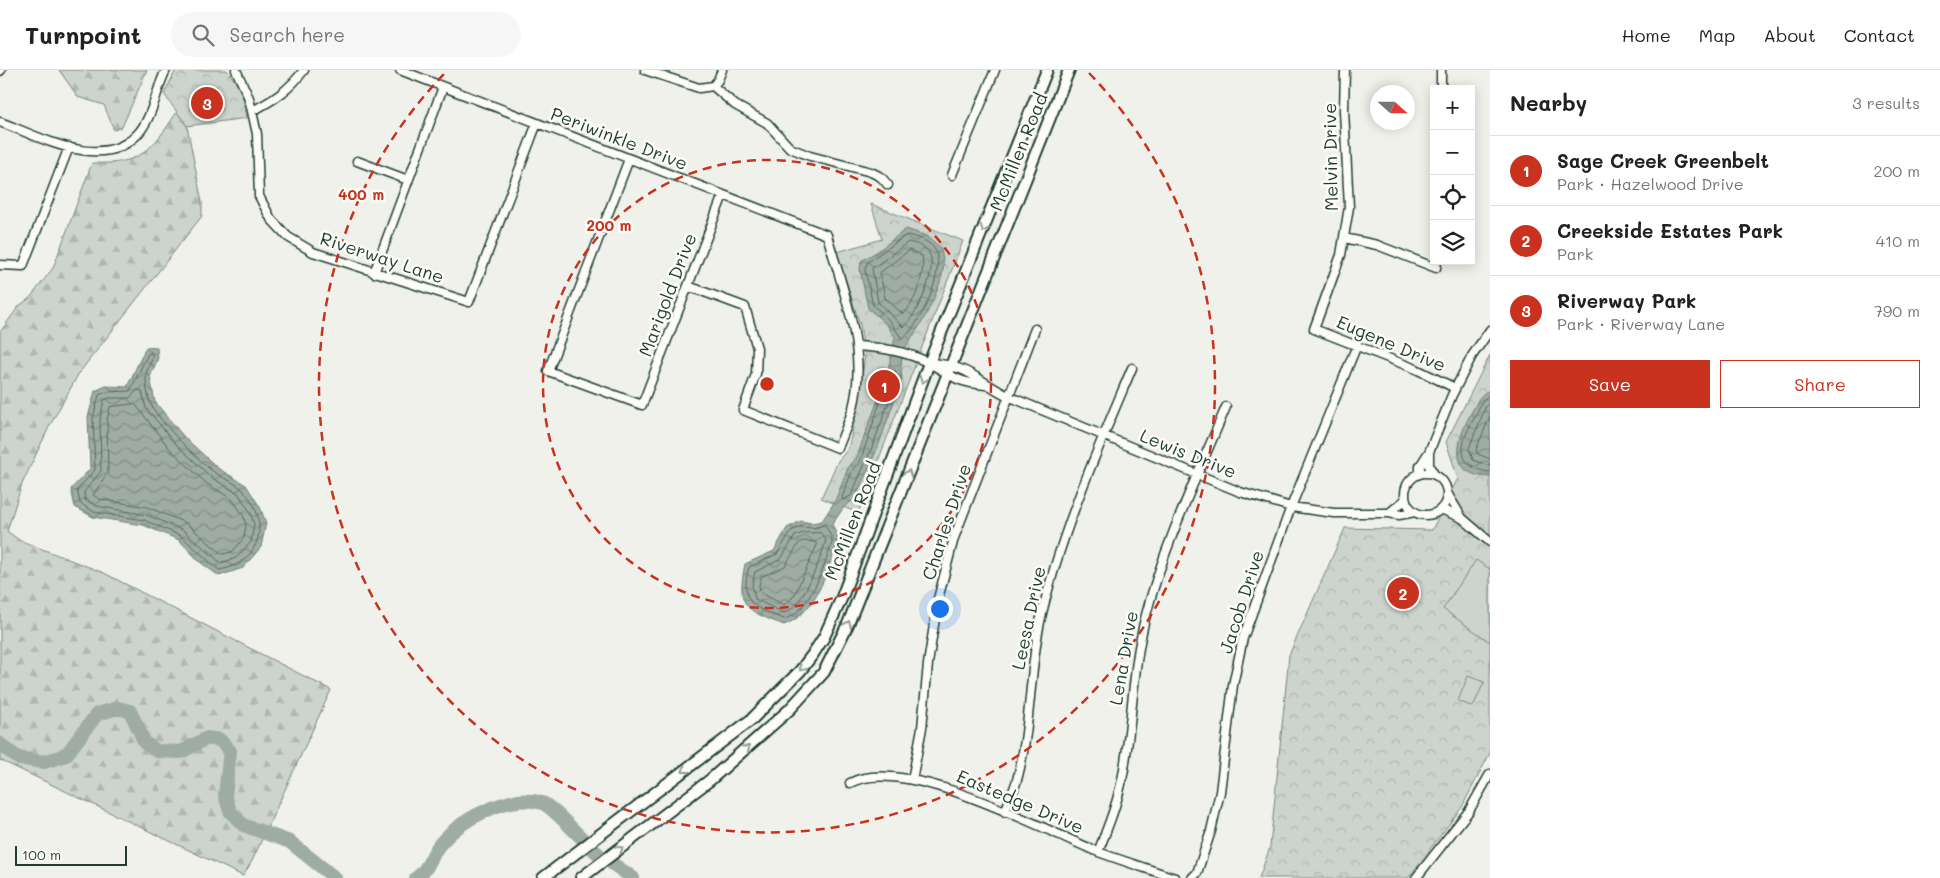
<!DOCTYPE html>
<html lang="en">
<head>
<meta charset="utf-8">
<style>
	body { margin:0; font-family:Mali,sans-serif; background:#f6f6f6; color:#202124 }
	.controls { position:absolute; right:15px; top:15px; display:grid; overflow:hidden; border-radius:0px; box-shadow:0 2px 12px #0003 }
	.controls button { width:45px; height:45px; display:grid; place-items:center; padding:0; border:0; border-bottom:1px solid #e0e0e0; background:#fff; color:#202124; font:25px sans-serif }
	.compass { position:absolute; left:1370px; top:15px; width:45px; height:45px; border-radius:50%; background:#fff; box-shadow:0 2px 12px #0003; rotate:111deg }
	.scale { position:absolute; left:15px; bottom:12px; width:112px; box-sizing:border-box; padding-left:5px; border:2px solid #1f3d34; border-top:0; font-size:14px; line-height:18px; white-space:nowrap; color:#1f3d34; -webkit-text-stroke:4px #fdfcf7; paint-order:stroke }
	.you { position:absolute; left:939px; top:538px; width:18px; height:18px; margin:-12px; border:4px solid #fff; border-radius:50%; background:#1a73e8; box-shadow:0 0 0 8px #1a73e833 }
	.badge { display:grid; place-items:center; width:32px; height:32px; border-radius:50%; background:#c8321e; color:#fff; font-size:16px; font-weight:700 }
	.pin { position:absolute; translate:-50% -50%; border:2px solid #fff; box-shadow:0 1px 5px #0006 }
	.list { margin:0; padding:0; list-style:none }
	h2 { display:flex; justify-content:space-between; align-items:center; height:65px; margin:0; padding:0 20px; font-size:21px }
	h2 small { font-size:16px; font-weight:400; color:#757577 }
	.list li { display:grid; grid-template-columns:32px 1fr auto; gap:15px; align-items:center; box-sizing:border-box; height:70px; padding:0 20px; border-top:1px solid #e0e0e0 }
	.list b { display:block; font-size:19px; white-space:nowrap }
	.list p { margin:0; font-size:16px; white-space:nowrap; color:#757577 }
	.list em { font-size:16px; font-style:normal; color:#757577 }
	.actions { display:flex; gap:10px; padding:15px 20px }
	.actions a { flex:1; padding:11px 0; border:1px solid #c8321e; border-radius:0px; text-align:center; font-size:18px; color:#c8321e }
	.actions .main { background:#c8321e; color:#fff }
	.icon { flex:none; width:28px; height:28px; fill:none; stroke:currentColor; stroke-width:2; stroke-linecap:round; stroke-linejoin:round }
	.map { position:relative; flex:none; width:1490px; height:808px; overflow:hidden }
	header { display:flex; align-items:center; gap:30px; box-sizing:border-box; height:70px; padding:0 25px; background:#fff; border-bottom:1px solid #e0e0e0 }
	header strong { font-size:24px }
	nav { display:flex; gap:28px; margin-inline-start:auto; font-size:18px }
	.search { width:350px; height:45px; background:#f6f6f6; display:flex; align-items:center; gap:12px; box-sizing:border-box; padding:0 18px; border-radius:28px; color:#757577; font-size:19px }
	main { display:flex }
	aside { flex:1; background:#fff }
	.map>svg:first-child { display:block }
	.forest { fill:url(#forest-firs); stroke:#768880 }
	.park { fill:url(#park-crowns); stroke:#768880 }
	.garden { fill:#cdd3cd; stroke:#768880 }
	.water { fill:url(#water-waves); stroke:#6c8077 }
	.lines { fill:none; stroke-linecap:round; stroke-linejoin:round }
	.shore { stroke:#526961; stroke-width:1 }
	.river { stroke:#9faca4; stroke-width:14 }
	.minor-casing { stroke:#1f3d34; stroke-width:11 }
	.major-casing { stroke:#1f3d34; stroke-width:14 }
	.minor { stroke:#fdfcf7; stroke-width:8 }
	.major { stroke:#fdfcf7; stroke-width:10 }
	.oneway { stroke:#8e9c96 }
	.ring { fill:none; stroke:#c8321e; stroke-width:2.5; stroke-dasharray:9 6 }
	.labels { text-anchor:middle; stroke-width:5; stroke-linejoin:round; paint-order:stroke }
	.street-label { font-size:18px; fill:#1f3d34; stroke:#fdfcf7 }
	.centre { fill:#c8321e; stroke:#fdfcf7; stroke-width:2.5 }
	.ring-label { font-size:15px; text-anchor:middle; font-weight:bold; fill:#c8321e; stroke:#fdfcf7; stroke-width:5; stroke-linejoin:round; paint-order:stroke }
</style>
</head>
<body>
<header>
<strong>Turnpoint</strong>
<div class="search"><svg class="icon" aria-label="search" viewBox="0 0 24 24"><circle cx="10" cy="10" r="6"/><path d="M15 15l6 6"/></svg>Search here</div>
<nav><a>Home</a><a>Map</a><a>About</a><a>Contact</a></nav>
</header>
<main>
<div class="map">
<svg width="1490" height="808" viewBox="0 0 1490 808">
	<defs>
		<pattern id="forest-firs" width="22" height="20" patternUnits="userSpaceOnUse" patternTransform="scale(1.25)"><rect width="22" height="20" fill="#cdd3cd"/><path d="M5 1l3.5 6h-7zM16 11l3.5 6h-7z" fill="#b0b6b1"/></pattern>
		<pattern id="park-crowns" width="20" height="18" patternUnits="userSpaceOnUse" patternTransform="scale(1.25)"><rect width="20" height="18" fill="#cdd3cd"/><path d="M2 6a3 3 0 1 1 6 0M12 15a3 3 0 1 1 6 0" fill="none" stroke="#b0b6b1"/></pattern>
		<pattern id="water-waves" width="16" height="10" patternUnits="userSpaceOnUse" patternTransform="scale(1.25)"><rect width="16" height="10" fill="#9faca4"/><path d="M0 5q4-4 8 0t8 0" fill="none" stroke="#818d86"/></pattern>
	</defs>
	<rect width="100%" height="100%" fill="#f0f1eb"/>
	<filter id="ink" filterUnits="userSpaceOnUse"><feTurbulence type="fractalNoise" baseFrequency=".02" numOctaves="2"/><feDisplacementMap in="SourceGraphic" scale="10" xChannelSelector="R" yChannelSelector="G"/><feConvolveMatrix kernelMatrix="1 2 1 2 8 2 1 2 1" color-interpolation-filters="sRGB"/></filter>
	<g filter="url(#ink)">
		<path class="forest" d="M59 0H147L122 57 114 60 104 35 78 27Z
			M177 42 187 56 202 132V146L79 303 49 357 22 414 7 461 19 470 104 503 331 620 252 791 243 806 0 690V262L19 236 30 228 53 198 92 93C141 95 151 81 177 42Z"/>
		<path class="park" d="M176 0H227L241 20 247 48 187 56 164 24Z
			M871 134 963 171 858 443 821 428 838 391 848 379 856 345 865 286 860 255 837 182 882 169Z
			M1490 285V683L1462 737 1408 808H1259L1270 777 1289 585 1345 458 1432 460 1458 408 1446 372Z"/>
		<path class="garden" d="M1476 490 1490 499V572L1443 539Z
			M1468 606 1484 612 1473 637 1458 631Z"/>
		<path class="water" d="M906 159 927 166 941 178C942 185 944 194 943 201 939 219 931 236 922 252 908 275 898 280 902 309L878 377 855 429 845 436 832 454 838 468 837 474C827 503 815 544 784 555 745 540 736 537 745 494L774 481 787 458 801 451 812 453 822 451 835 431 848 398 857 387C870 348 889 308 895 267L886 254 868 238 860 200 861 191 878 181Z
			M146 277 157 278 158 288 150 307 155 332 184 367 219 399 246 415 260 437 266 453 261 477 243 498 219 506 200 492 179 470 143 455 93 447 75 437 71 419 90 399 88 347 95 321 106 316 127 317Z
			M1490 320V407C1446 406 1457 369 1471 343 1478 332 1477 326 1490 320Z"/>
		<g class="lines">
			<path class="shore" d="M907 165C917 167 932 171 936 182 944 204 920 256 902 269L889 250 873 235 865 200 867 193Z
				M909 172C916 174 925 176 929 183 939 198 916 248 903 257L878 232 872 199Z
				M910 180 922 186C926 201 915 235 903 244L885 228 880 203Z
				M151 283 153 287C150 294 145 302 146 309 146 316 148 328 151 335 161 353 199 392 217 404 225 409 236 413 243 420 271 450 262 493 219 500L181 466 144 450 94 442 80 433 77 420 95 400 93 348 99 325 107 322 130 321 148 284Z
				M895 301 897 309 873 375 851 426 843 430 842 427 852 401 861 389 888 309Z
				M138 320 142 321 146 338 176 374 212 408 238 423 250 442 254 454 251 472 236 488 221 493 183 460 147 445 97 436 85 430 84 422 101 401 100 349 104 330 109 328H129Z
				M1490 325C1479 330 1480 338 1475 347 1460 371 1453 398 1490 402
				M1490 332 1486 336 1469 378 1473 390 1490 396
				M135 334 170 379 207 414 232 429 243 445 246 454 244 468 232 482 222 484 186 453 147 437 99 429 93 425 108 402 107 350 110 337Z
				M1490 346 1476 380 1478 384 1490 389
				M825 455 832 468V473C824 496 809 544 784 549 754 538 739 532 749 497L777 484 791 461 801 457 812 458Z
				M821 463 826 470C821 488 802 539 784 543L755 529 752 516 755 502 781 489 795 466 803 463Z
				M804 471 815 472 817 475 794 526 784 535 761 523 759 516 761 507 785 496 799 473Z"/>
			<path class="river" d="M0 674 18 688 44 692 66 685 97 644 118 638 130 641 145 673 157 681 181 682 207 668 220 670 230 681 225 725 230 741 243 755 290 772 335 808
				M610 792 633 808
				M416 808C428 801 431 785 440 774 460 750 510 722 542 733 553 736 588 777 602 787"/>
			<defs>
				<path id="minor" d="M236 0 249 28 257 64 259 126 271 149 288 167 313 182 469 232 537 53
					M400 0 827 165C843 221 868 280 853 338 849 352 843 365 838 378L743 340 756 304 757 278 745 237 688 216
					M645 0 699 18 713 16 718 10 722 0
					M1345 0 1344 40 1349 137 1341 185 1314 259 1416 299 1455 318
					M0 1 1 0
					M713 16 735 35 767 53 790 78 810 86 871 102 881 107 888 115
					M1441 19V0
					M252 41C274 30 289 20 304 0
					M0 52C41 67 106 105 141 60 154 43 156 19 166 0
					M629 89 548 301 642 335 723 125
					M357 91 408 110
					M952 105 995 0
					M1344 168 1377 175 1436 198 1437 191
					M0 195 23 196 69 77
					M374 203 443 17
					M858 276C883 278 906 281 929 293 954 306 954 312 985 315
					M929 293C969 295 976 310 1008 326L1240 422 1291 437 1334 443H1389L1399 445 1415 442
					M1429 382V396L1434 404
					M1405 424a21 21 0 1 1 42 0a21 21 0 1 1-42 0Z
					M1420 403V396L1429 382 1452 325 1472 286 1490 260
					M1447 423 1462 448
					M1441 439 1462 448 1490 472
					M1389 443 1405 430
					M912 710 922 658 928 594 938 529 954 468 1035 259
					M850 713C903 684 1042 759 1096 781 1122 791 1149 799 1175 808
					M1005 742C1009 731 1014 720 1017 710 1031 658 1029 604 1040 552 1060 464 1097 381 1132 298
					M1098 782C1110 752 1121 724 1125 692 1133 642 1133 594 1146 545 1164 475 1198 404 1226 337
					M1192 808 1197 803 1211 761 1220 722 1233 615 1243 568 1291 437 1357 275
					M1416 808 1469 741 1490 704"/>
				<path id="major" d="M543 808 752 649 800 601 813 584 824 567 842 527 929 293 1047 0
					M581 808 710 710 789 640 824 602 848 554 1069 0"/>
			</defs>
			<use href="#minor" class="minor-casing"/>
			<use href="#major" class="major-casing"/>
			<use href="#minor" class="minor"/>
			<use href="#major" class="major"/>
		</g>
		<defs><path id="oneway-chevron" d="M-2-3.5L2.5 0L-2 3.5" fill="none" stroke-width="1.6" stroke-linecap="round" stroke-linejoin="round" transform="scale(1.25)"/></defs>
		<g class="oneway">
			<use href="#oneway-chevron" transform="translate(984 159) rotate(112)"/>
			<use href="#oneway-chevron" transform="translate(923 310) rotate(111)"/>
			<use href="#oneway-chevron" transform="translate(908 403) rotate(-69)"/>
			<use href="#oneway-chevron" transform="translate(848 554) rotate(-67)"/>
			<use href="#oneway-chevron" transform="translate(802 598) rotate(130)"/>
			<use href="#oneway-chevron" transform="translate(747 678) rotate(-42)"/>
			<use href="#oneway-chevron" transform="translate(685 700) rotate(143)"/>
			<use href="#oneway-chevron" transform="translate(620 779) rotate(-36)"/>
		</g>
	</g>
	<g class="ring">
		<circle cx="767" cy="314" r="224"/>
		<path d="M1089 3A448 448 0 1 1 445 3"/>
	</g>
	<g class="labels">
		<g class="street-label">
			<text transform="translate(619 69) rotate(21)" y="6">Periwinkle Drive</text>
			<text transform="translate(1019 82) rotate(-68)" y="6">McMillen Road</text>
			<text transform="translate(1331 87) rotate(-91)" y="6">Melvin Drive</text>
			<text transform="translate(382 188) rotate(18)" y="6">Riverway Lane</text>
			<text transform="translate(668 225) rotate(-69)" y="6">Marigold Drive</text>
			<text transform="translate(1391 274) rotate(23)" y="6">Eugene Drive</text>
			<text transform="translate(1188 384) rotate(22)" y="6">Lewis Drive</text>
			<text transform="translate(853 451) rotate(-69)" y="6">McMillen Road</text>
			<text transform="translate(947 452) rotate(-72)" y="6">Charles Drive</text>
			<text transform="translate(1242 532) rotate(-72)" y="6">Jacob Drive</text>
			<text transform="translate(1029 548) rotate(-78)" y="6">Leesa Drive</text>
			<text transform="translate(1124 588) rotate(-80)" y="6">Lena Drive</text>
			<text transform="translate(1020 732) rotate(23)" y="6">Eastedge Drive</text>
		</g>
	</g>
	<circle cx="767" cy="314" r="8" class="centre"/>
	<g class="ring-label">
		<text x="361" y="130">400 m</text>
		<text x="609" y="161">200 m</text>
	</g>
</svg>
<div class="controls">
<button>+</button>
<button>−</button>
<button><svg class="icon" aria-label="locate" viewBox="0 0 24 24"><circle cx="12" cy="12" r="6"/><path d="M12 2v4M12 18v4M2 12h4M18 12h4"/></svg></button>
<button><svg class="icon" aria-label="layers" viewBox="0 0 24 24"><path d="M12 4l9 5-9 5-9-5zM3 14l9 5 9-5"/></svg></button>
</div>
<svg class="compass" viewBox="-18 -18 36 36"><path d="M0-13l5 13h-10z" fill="#e53935"/><path d="M0 13l5-13h-10z" fill="#757577"/></svg>
<div class="scale">100 m</div>
<div class="you"></div>
<div class="pin badge" style="left:884px;top:316px">1</div>
<div class="pin badge" style="left:1403px;top:523px">2</div>
<div class="pin badge" style="left:207px;top:33px">3</div>
</div>
<aside>
<h2>Nearby<small>3 results</small></h2>
<ul class="list">
<li><span class="badge">1</span><div><b>Sage Creek Greenbelt</b><p>Park · Hazelwood Drive</p></div><em>200 m</em></li>
<li><span class="badge">2</span><div><b>Creekside Estates Park</b><p>Park</p></div><em>410 m</em></li>
<li><span class="badge">3</span><div><b>Riverway Park</b><p>Park · Riverway Lane</p></div><em>790 m</em></li>
</ul>
<div class="actions"><a class="main">Save</a><a>Share</a></div>
</aside>
</main>
</body>
</html>
